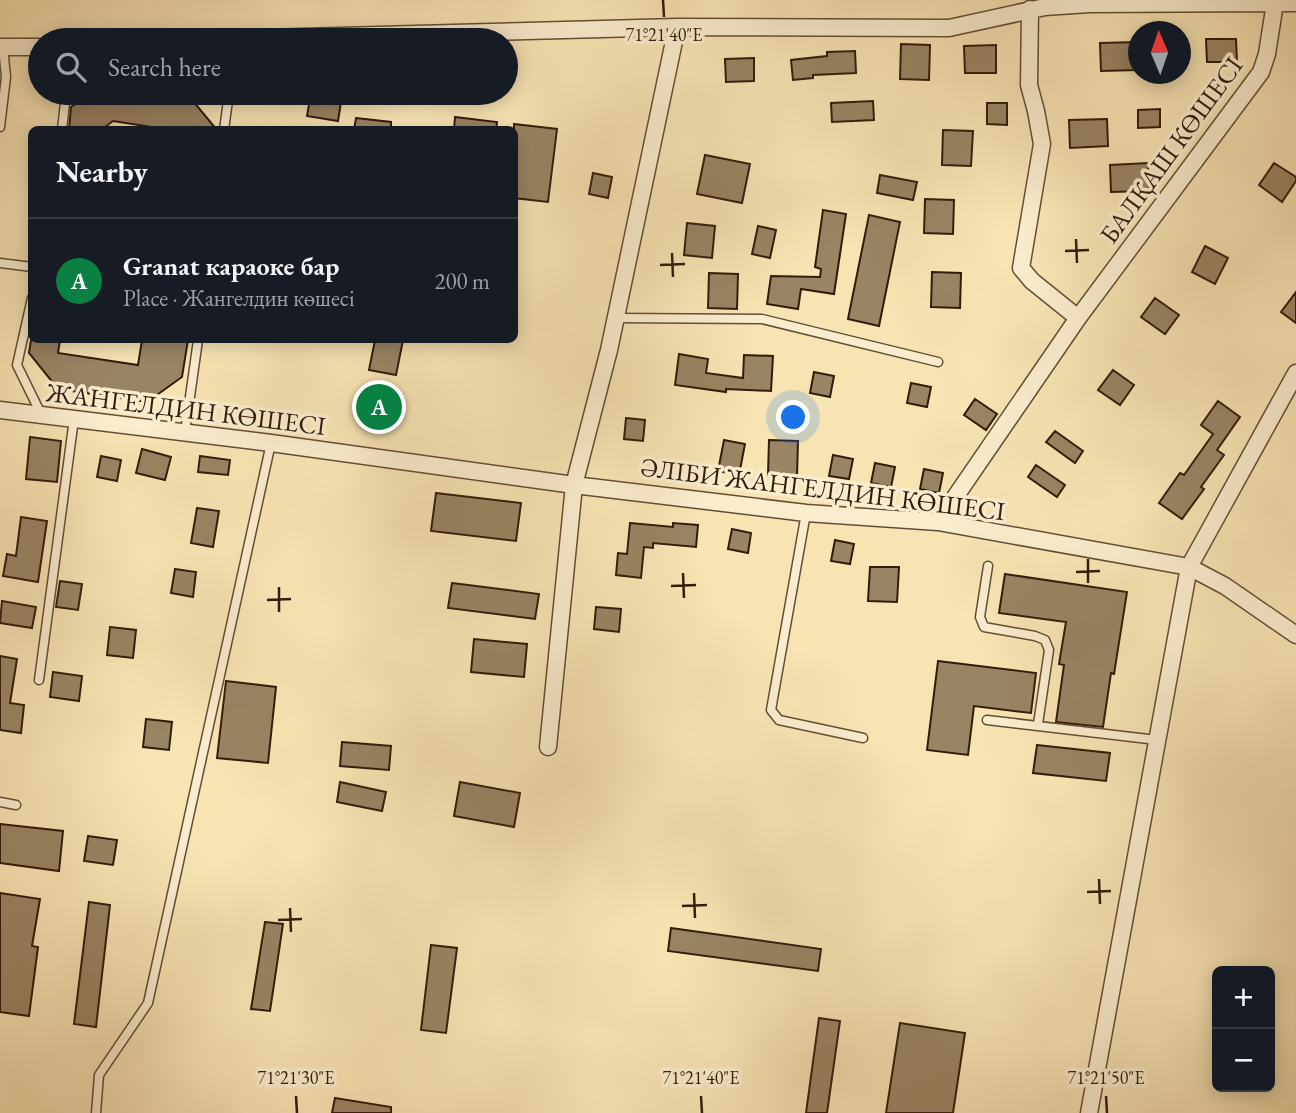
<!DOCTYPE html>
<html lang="en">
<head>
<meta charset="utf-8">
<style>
	body { margin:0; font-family:"EB Garamond",serif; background:#20242c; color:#f1f3f6 }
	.controls { position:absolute; right:21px; bottom:21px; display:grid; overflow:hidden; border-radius:10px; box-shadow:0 4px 18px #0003 }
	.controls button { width:63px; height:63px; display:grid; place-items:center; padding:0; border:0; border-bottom:2px solid #363941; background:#171b24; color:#f1f3f6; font:35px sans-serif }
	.compass { position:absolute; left:1128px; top:21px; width:63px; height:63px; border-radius:50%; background:#171b24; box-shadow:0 4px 18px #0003; rotate:358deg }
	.you { position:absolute; left:794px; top:418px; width:24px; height:24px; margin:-18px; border:5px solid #fff; border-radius:50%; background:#1a73e8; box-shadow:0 0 0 10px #1a73e833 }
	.badge { display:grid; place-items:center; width:46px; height:46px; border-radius:50%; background:#0b8043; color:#fff; font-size:23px; font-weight:700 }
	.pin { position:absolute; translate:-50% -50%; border:4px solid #fff; box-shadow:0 2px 7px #0006 }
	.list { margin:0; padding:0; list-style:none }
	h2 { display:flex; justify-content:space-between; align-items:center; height:91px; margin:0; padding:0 28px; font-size:30px }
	h2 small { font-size:23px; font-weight:400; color:#9ea1a6 }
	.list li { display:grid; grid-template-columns:46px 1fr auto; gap:21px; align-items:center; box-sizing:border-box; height:126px; padding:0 28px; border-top:2px solid #363941 }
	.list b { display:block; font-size:26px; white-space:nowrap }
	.list p { margin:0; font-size:23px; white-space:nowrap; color:#9ea1a6 }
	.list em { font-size:23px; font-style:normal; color:#9ea1a6 }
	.icon { flex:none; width:38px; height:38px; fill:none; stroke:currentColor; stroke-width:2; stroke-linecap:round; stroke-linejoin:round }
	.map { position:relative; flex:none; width:1296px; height:1113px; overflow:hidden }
	.search { position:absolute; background:#171b24; box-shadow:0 4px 18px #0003; left:28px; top:28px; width:490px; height:77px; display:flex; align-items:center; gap:18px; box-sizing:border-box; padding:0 24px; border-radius:38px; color:#9ea1a6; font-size:26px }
	.panel { position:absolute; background:#171b24; box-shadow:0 4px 18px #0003; left:28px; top:126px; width:490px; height:217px; border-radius:10px }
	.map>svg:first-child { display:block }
	.building { fill:#998463; stroke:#331b0c; stroke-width:2 }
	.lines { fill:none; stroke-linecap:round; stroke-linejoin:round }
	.lane-casing { stroke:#644d36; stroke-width:11 }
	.street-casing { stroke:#644d36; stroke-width:19 }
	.lane { stroke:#faedce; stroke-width:8 }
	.street { stroke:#faedce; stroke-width:16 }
	.ticks { fill:none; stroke:#331b0c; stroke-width:2.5 }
	.labels { text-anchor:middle; stroke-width:7; stroke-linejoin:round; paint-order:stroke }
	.street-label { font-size:26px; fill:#331b0c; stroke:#faedce }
	.ticks-label { font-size:18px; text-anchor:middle; fill:#331b0c; stroke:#faedce; stroke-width:7; stroke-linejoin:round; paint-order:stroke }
</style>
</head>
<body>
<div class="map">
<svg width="1296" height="1113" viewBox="0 0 1296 1113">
	<rect width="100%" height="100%" fill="#f8e4b3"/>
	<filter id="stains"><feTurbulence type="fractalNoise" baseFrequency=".00286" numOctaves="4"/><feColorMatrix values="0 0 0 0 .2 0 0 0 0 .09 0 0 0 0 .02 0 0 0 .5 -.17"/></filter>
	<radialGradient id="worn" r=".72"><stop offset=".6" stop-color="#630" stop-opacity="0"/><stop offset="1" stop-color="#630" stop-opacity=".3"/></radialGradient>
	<path class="building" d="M1206 39H1236L1237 62H1207Z
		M1138 42V70L1101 71 1100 43Z
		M901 44 930 45 929 80 900 79Z
		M996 45V73H965L964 46Z
		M855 51 856 73 813 75V78L793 80 791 60 827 56V52Z
		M754 58V81L726 82 725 59Z
		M92 93H171L188 95 217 130H171L113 121 101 130H69L71 107Z
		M311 93 342 96 338 121 307 116Z
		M873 101 874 120 832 122 831 103Z
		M987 103H1007V125L987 124Z
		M1160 109V127L1138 128V110Z
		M455 117 497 122 496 130H454Z
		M356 118 391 122V130H354Z
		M1107 119 1108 146 1070 148 1069 120Z
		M514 124 557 129 548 202 514 198Z
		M943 130 973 131 971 166 942 165Z
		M705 155 750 164 742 203 697 194Z
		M1148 163 1149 191 1111 192 1110 165Z
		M1274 163 1296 177V181L1282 202 1259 185Z
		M593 173 612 177 608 198 589 194Z
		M880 175 917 182 913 200 877 193Z
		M925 199 954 200 953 234 924 233Z
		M823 210 846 214 834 294 801 289 798 309 767 304 771 276 820 277 821 269 815 267Z
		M869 215 900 222 879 326 848 319Z
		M687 223 715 226 712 258 684 255Z
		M758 226 776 230 770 258 752 254Z
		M1205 246 1228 258 1215 284 1192 272Z
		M932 272 961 273 960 308 931 307Z
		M709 273 738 274 737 309 708 308Z
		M1296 292V323L1281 312Z
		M1155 298 1179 315 1165 334 1141 317Z
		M31 340H60L58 353 138 365 142 340H188L182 377 147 402 58 389 29 353Z
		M375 340H403L396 375 369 370Z
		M679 354 708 359 706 373 743 378 744 355 773 356 771 391 726 389V392L675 385Z
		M1113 370 1134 385 1120 405 1098 390Z
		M814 372 834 376 830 397 810 393Z
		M911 383 931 387 927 407 907 403Z
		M367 392 394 395 391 422 364 419Z
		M975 399 997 414 986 430 964 415Z
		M1218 401 1240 417 1217 450 1224 455 1201 487 1204 489 1182 519 1159 503 1180 473 1184 475 1213 434 1201 425Z
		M626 418 645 420 643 441 624 439Z
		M1055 431 1083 451 1075 463 1046 442Z
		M30 437 61 441 57 482 26 479Z
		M724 440 745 444 739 475 718 471Z
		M769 440 798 441 797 476 768 475Z
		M142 449 171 457 165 480 136 473Z
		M833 455 853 459 849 479 829 476Z
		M101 456 121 460 117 481 97 477Z
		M200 456 230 460 228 475 198 472Z
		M875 463 895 467 891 487 871 483Z
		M1036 465 1065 485 1057 497 1028 477Z
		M924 469 943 473 939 493 920 489Z
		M436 493 521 503 516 541 431 531Z
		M197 508 219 511 213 547 191 543Z
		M21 517 47 521 38 582 3 576 7 554 16 556Z
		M630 523 673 527V523L698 525 696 547 653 543V548L644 547 641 578 616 575 618 553 627 554Z
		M732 529 751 533 748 553 728 549Z
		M835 540 854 544 850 564 831 561Z
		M870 567H899L897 602 868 601Z
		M175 569 196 572 193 597 171 593Z
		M1005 574 1127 592 1114 674 1111 673 1103 727 1056 722 1064 665 1059 664 1066 622 999 613Z
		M60 581 82 584 78 610 56 607Z
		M452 583 539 594 535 619 448 608Z
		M2 601 36 607 32 628 0 623Z
		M596 607 621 609 619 632 594 629Z
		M110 627 136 630 133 658 107 655Z
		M474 639 527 644 524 677 471 672Z
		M0 656 17 659 10 703 24 705 21 733 0 730Z
		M938 661 1036 673 1031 713 974 706 968 755 927 750Z
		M53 672 82 676 79 701 50 697Z
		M226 681 276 687 268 763 217 758Z
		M146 719 172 722 169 750 143 747Z
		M342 742 391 746 389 770 340 766Z
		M1037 745 1110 753 1106 781 1033 773Z
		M340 782 386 792 382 811 337 802Z
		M460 782 520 793 514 827 454 816Z
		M0 824 63 831 59 871 0 863Z
		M88 836 117 840 113 865 84 861Z
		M0 893 40 899 32 946 38 947 29 1016 0 1012Z
		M89 902 110 905 96 1027 74 1024Z
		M265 922 283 924 270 1011 251 1009Z
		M671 928 821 949 818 971 668 951Z
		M431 945 457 948 446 1033 421 1030Z
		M819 1018 840 1021 827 1113H806Z
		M900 1023 965 1033 953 1113H886Z
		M335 1098 391 1107V1113H332Z"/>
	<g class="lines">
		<defs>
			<path id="lane" d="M0 127 6 77 3 47
				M62 130 66 93
				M224 130 229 93
				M0 263 32 267
				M32 298 17 365 41 414
				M615 318 762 319 938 362
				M185 432 198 340
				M806 513 771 710 779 720 863 738
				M988 566 980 617 984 627 1035 636 1045 640 1049 650 1038 724
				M39 680 74 419
				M987 720 1157 740
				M0 802 16 805
				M96 1113 99 1075 148 1003 271 443"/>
			<path id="street" d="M1030 9 1029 85 1036 111 1042 144 1021 268 1032 281 1078 318
				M191 40 677 27 949 28 1045 7 1089 4 1296 3
				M0 47H40
				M0 410 271 443 574 485 806 513 938 522 1189 567 1225 586 1296 635
				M938 522 1078 318 1261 72 1267 54 1275 3
				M548 747 574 485 609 350 677 27
				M1089 1113 1189 567 1296 373"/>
		</defs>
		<use href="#lane" class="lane-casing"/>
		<use href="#street" class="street-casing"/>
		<use href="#lane" class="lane"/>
		<use href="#street" class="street"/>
	</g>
	<path class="ticks" d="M663 0 664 17M1076 239 1077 263M1065 251 1089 250M672 253 673 277M660 265 685 264M1088 559V583M1076 572 1100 571M683 573 684 598M671 586 696 585M279 587V612M267 600 291 599M1099 879 1100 904M1087 892 1111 891M694 893 695 918M682 906 707 905M290 908 291 932M278 920 302 919M296 1096 297 1113M701 1096 702 1113M1106 1096 1107 1113"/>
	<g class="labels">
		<g class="street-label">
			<text transform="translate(1171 150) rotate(-54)" y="9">БАЛҚАШ КӨШЕСІ</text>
			<text transform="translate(186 409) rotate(7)" y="9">ЖАНГЕЛДИН КӨШЕСІ</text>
			<text transform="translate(823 489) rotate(7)" y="9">ӘЛІБИ ЖАНГЕЛДИН КӨШЕСІ</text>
		</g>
	</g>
	<g class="ticks-label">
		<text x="664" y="41">71°21'40"E</text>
		<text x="296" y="1084">71°21'30"E</text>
		<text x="701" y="1084">71°21'40"E</text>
		<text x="1106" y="1084">71°21'50"E</text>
	</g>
	<rect width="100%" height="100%" filter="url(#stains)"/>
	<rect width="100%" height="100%" fill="url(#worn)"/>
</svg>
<div class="controls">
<button>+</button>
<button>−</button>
</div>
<svg class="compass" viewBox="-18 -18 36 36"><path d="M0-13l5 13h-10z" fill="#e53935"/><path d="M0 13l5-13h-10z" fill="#9ea1a6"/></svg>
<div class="you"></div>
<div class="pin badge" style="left:379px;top:407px">A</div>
<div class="search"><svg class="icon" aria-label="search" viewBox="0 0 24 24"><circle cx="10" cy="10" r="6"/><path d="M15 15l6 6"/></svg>Search here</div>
<section class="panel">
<h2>Nearby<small></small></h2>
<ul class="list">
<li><span class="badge">A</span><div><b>Granat караоке бар</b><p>Place · Жангелдин көшесі</p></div><em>200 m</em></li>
</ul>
</section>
</div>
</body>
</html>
